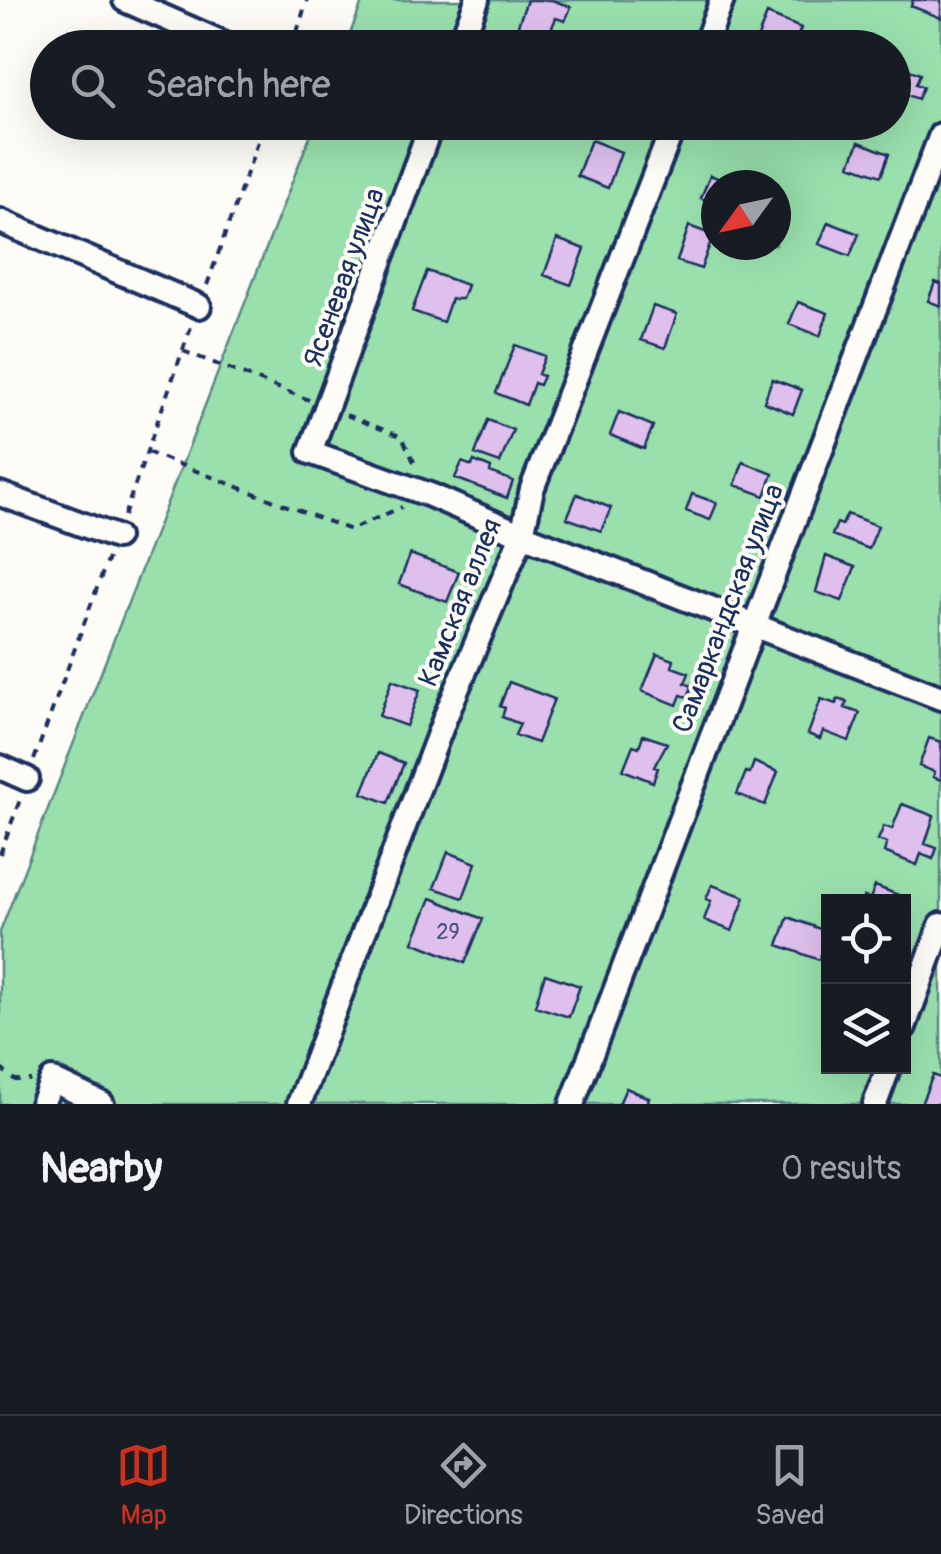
<!DOCTYPE html>
<html lang="en">
<head>
<meta charset="utf-8">
<style>
	body { margin:0; font-family:Pangolin,sans-serif; background:#242831; color:#f1f3f6 }
	.controls { position:absolute; right:30px; bottom:30px; display:grid; overflow:hidden; border-radius:0px; box-shadow:0 10px 40px #0002 }
	.controls button { width:90px; height:90px; display:grid; place-items:center; padding:0; border:0; border-bottom:2px solid #363941; background:#171b24; color:#f1f3f6; font:50px sans-serif }
	.compass { position:absolute; left:701px; top:170px; width:90px; height:90px; border-radius:50%; background:#171b24; box-shadow:0 10px 40px #0002; rotate:237deg }
	.list { margin:0; padding:0; list-style:none }
	h2 { display:flex; justify-content:space-between; align-items:center; height:130px; margin:0; padding:0 40px; font-size:42px }
	h2 small { font-size:32px; font-weight:400; color:#9ea1a6 }
	.icon { flex:none; width:55px; height:55px; fill:none; stroke:currentColor; stroke-width:2; stroke-linecap:round; stroke-linejoin:round }
	.map { position:relative; flex:none; width:941px; height:1104px; overflow:hidden }
	.search { position:absolute; background:#171b24; box-shadow:0 10px 40px #0002; left:30px; right:30px; top:30px; height:110px; display:flex; align-items:center; gap:25px; box-sizing:border-box; padding:0 35px; border-radius:55px; color:#9ea1a6; font-size:38px }
	.sheet { height:310px; background:#171b24 }
	nav { display:flex; justify-content:space-around; align-items:center; box-sizing:border-box; height:140px; border-top:2px solid #363941; background:#171b24; font-size:28px; color:#9ea1a6 }
	nav a { display:grid; justify-items:center; gap:5px }
	nav .on { color:#c8321e }
	.map>svg:first-child { display:block }
	.green { fill:#99e0ad; stroke:#5a8886; stroke-width:2.5; fill-rule:evenodd }
	.building { fill:#dfc0ed; stroke:#1b2f5e; stroke-width:2.5 }
	.lines { fill:none; stroke-linecap:round; stroke-linejoin:round }
	.street-casing { stroke:#1b2f5e; stroke-width:30 }
	.path { stroke:#1b2f5e; stroke-width:4; stroke-dasharray:8 8; stroke-linecap:butt }
	.street { stroke:#fdfcf7; stroke-width:22 }
	.labels { text-anchor:middle; stroke-width:8; stroke-linejoin:round; paint-order:stroke }
	.number-label { font-size:22px; fill:#4c5382 }
	.street-label { font-size:28px; fill:#1b2f5e; stroke:#fdfcf7 }
</style>
</head>
<body>
<div class="map">
<svg width="941" height="1104" viewBox="0 0 941 1104">
	<rect width="100%" height="100%" fill="#fdfcf7"/>
	<filter id="ink" filterUnits="userSpaceOnUse"><feTurbulence type="fractalNoise" baseFrequency=".01" numOctaves="2"/><feDisplacementMap in="SourceGraphic" scale="20" xChannelSelector="R" yChannelSelector="G"/><feConvolveMatrix kernelMatrix="1 2 1 2 8 2 1 2 1" color-interpolation-filters="sRGB"/></filter>
	<g filter="url(#ink)">
		<path class="green" d="M363 0H941V1104H0V932L315 123 894 122V48L345 47ZM716 185H776V245H716ZM828 902H904V1066H828Z"/>
		<path class="building" d="M527 0H552L571 7 565 21 556 18 547 39 517 28Z
			M913 0H941V18L911 6Z
			M767 14 801 28 793 48H783L758 37Z
			M894 64 920 74 916 84 923 87 918 99 894 90Z
			M601 122H633L629 133Z
			M740 122H770L765 133Z
			M591 140 621 152 608 188 577 176Z
			M859 142 889 154 881 176 850 165Z
			M710 175 735 185H716V204L701 198Z
			M828 222 859 234 850 256 819 244Z
			M689 226 713 235 701 269 677 261Z
			M557 239 585 249 571 285 544 275Z
			M427 271 467 285 462 299H451L443 322 412 311Z
			M935 282 941 284V306L928 301Z
			M798 302 828 313 820 336 789 324Z
			M653 306 677 314 665 348 641 340Z
			M515 345 545 356 538 374 543 376 539 385 534 383 526 405 496 393Z
			M772 379 802 390 793 414 764 402Z
			M619 412 653 426 644 449 610 435Z
			M488 420 513 430 500 463 475 454Z
			M474 461 491 468 490 472 513 481 507 498 455 478 462 462 472 466Z
			M743 462 773 474 765 496 735 485Z
			M577 494 611 508 601 531 567 518Z
			M692 494 717 503 710 520 686 511Z
			M847 514 878 526 869 549 832 535 837 523 842 525Z
			M410 554 459 572 447 602 399 584Z
			M826 556 855 567 842 601 816 592Z
			M657 654 674 660 672 667 689 673 685 683 692 686 688 697 681 695 677 705 642 691Z
			M392 680 420 690 406 726 379 716Z
			M509 682 554 699 537 743 515 735 520 724 502 717 505 708 500 706Z
			M821 699 836 704 838 699 847 702 845 708 860 713 849 741 823 731 820 739 808 734Z
			M643 735 667 743 654 767 658 768 653 782 623 770 633 745 639 747Z
			M929 738 941 742V780L933 777 935 772 919 766Z
			M378 753 404 763 388 803 362 793Z
			M754 762 778 772 765 805 737 794 746 772 750 773Z
			M902 804 934 816 925 844 937 848 933 859 921 854 917 865 884 852 887 843 878 840 884 826 892 829Z
			M448 852 476 863 463 898 434 888Z
			M712 885 745 897 732 931 704 920 711 901 706 899Z
			M875 886 901 896 899 902H863L864 897 870 899Z
			M431 898 483 919 465 963 413 942Z
			M788 917 828 932 819 960 778 945Z
			M545 974 580 986 569 1017 535 1006Z
			M933 1075 941 1078V1104H921Z
			M626 1088 649 1098 647 1104H619Z"/>
		<g class="lines">
			<defs>
				<path id="street" d="M125 0 234 48
					M459 48 477 0
					M704 48 722 0
					M432 122 310 452 430 495 522 535 941 698
					M0 221 199 306
					M0 494 116 537
					M0 767 27 779
					M904 1027 941 925
					M42 1104 52 1080 102 1104
					M299 1104 445 718 522 535 532 489 675 122
					M572 1104 941 135
					M875 1104 889 1066"/>
			</defs>
			<use href="#street" class="street-casing"/>
			<path class="path" d="M292 48 307 0
				M207 285 265 122
				M183 351 309 400
				M346 415 402 437 417 468
				M147 452 350 530 402 507
				M124 516 191 327
				M34 760 108 558
				M0 854 21 797
				M0 1068 15 1080H31"/>
			<use href="#street" class="street"/>
		</g>
	</g>
	<g class="labels">
		<g class="number-label">
			<text x="448" y="939">29</text>
		</g>
		<g class="street-label">
			<text transform="translate(343 277) rotate(-70)" y="10">Ясеневая улица</text>
			<text transform="translate(459 602) rotate(-68)" y="10">Камская аллея</text>
			<text transform="translate(727 608) rotate(-69)" y="10">Самаркандская улица</text>
		</g>
	</g>
</svg>
<div class="controls">
<button><svg class="icon" aria-label="locate" viewBox="0 0 24 24"><circle cx="12" cy="12" r="6"/><path d="M12 2v4M12 18v4M2 12h4M18 12h4"/></svg></button>
<button><svg class="icon" aria-label="layers" viewBox="0 0 24 24"><path d="M12 4l9 5-9 5-9-5zM3 14l9 5 9-5"/></svg></button>
</div>
<svg class="compass" viewBox="-18 -18 36 36"><path d="M0-13l5 13h-10z" fill="#e53935"/><path d="M0 13l5-13h-10z" fill="#9ea1a6"/></svg>
<div class="search"><svg class="icon" aria-label="search" viewBox="0 0 24 24"><circle cx="10" cy="10" r="6"/><path d="M15 15l6 6"/></svg>Search here</div>
</div>
<section class="sheet">
<h2>Nearby<small>0 results</small></h2>
<ul class="list">
</ul>
</section>
<nav>
<a class="on"><svg class="icon" aria-label="map" viewBox="0 0 24 24"><path d="M3 6l6-2 6 2 6-2v14l-6 2-6-2-6 2zM9 4v14M15 6v14"/></svg>Map</a>
<a><svg class="icon" aria-label="directions" viewBox="0 0 24 24"><path d="M12 3l9 9-9 9-9-9zM9 14v-3h6M13 9l2 2-2 2"/></svg>Directions</a>
<a><svg class="icon" aria-label="saved" viewBox="0 0 24 24"><path d="M7 4h10v16l-5-4-5 4z"/></svg>Saved</a>
</nav>
</body>
</html>
